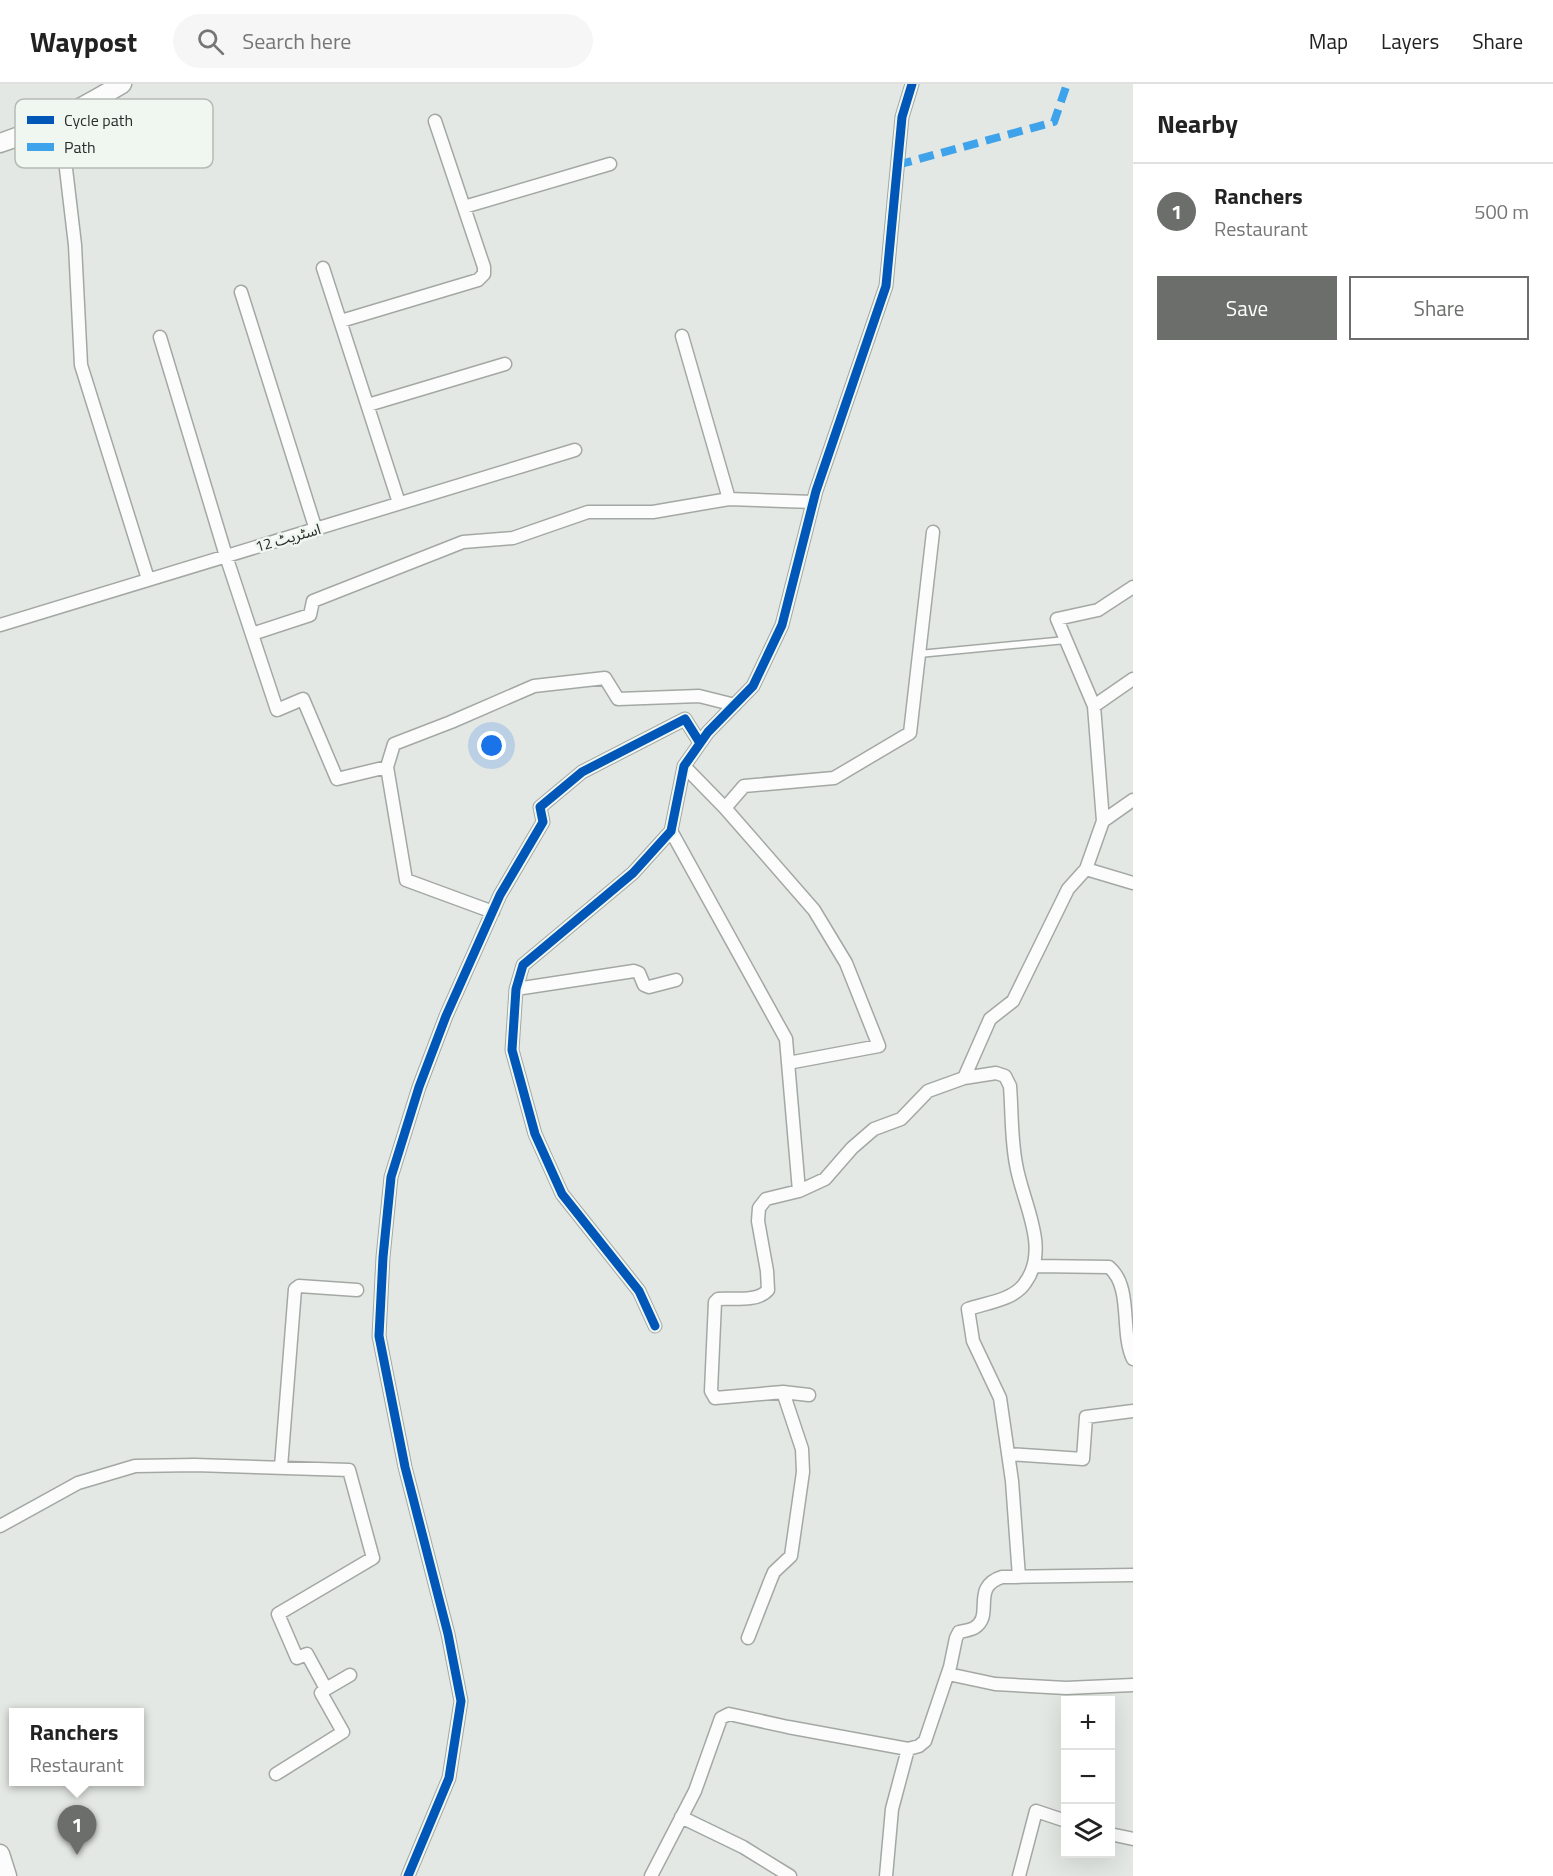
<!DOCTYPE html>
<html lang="en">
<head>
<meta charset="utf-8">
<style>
	body { margin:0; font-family:"Titillium Web","Noto Sans Arabic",sans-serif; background:#f6f6f6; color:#222 }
	.controls { position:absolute; right:18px; bottom:18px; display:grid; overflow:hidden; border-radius:0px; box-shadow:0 6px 24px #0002 }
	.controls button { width:54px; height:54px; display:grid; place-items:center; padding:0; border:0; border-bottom:2px solid #e0e0e0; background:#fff; color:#222; font:30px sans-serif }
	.you { position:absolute; left:492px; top:662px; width:21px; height:21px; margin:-15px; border:4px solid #fff; border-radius:50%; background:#1a73e8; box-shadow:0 0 0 9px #1a73e833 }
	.badge { display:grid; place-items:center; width:39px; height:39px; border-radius:50%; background:#6b6e6b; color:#fff; font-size:20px; font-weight:700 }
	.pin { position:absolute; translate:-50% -50px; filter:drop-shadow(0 2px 3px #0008) }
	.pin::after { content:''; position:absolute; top:32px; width:21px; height:18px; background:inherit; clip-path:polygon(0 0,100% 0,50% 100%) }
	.popup { position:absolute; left:9px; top:1624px; width:135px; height:78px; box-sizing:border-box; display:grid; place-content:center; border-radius:0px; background:#fff; filter:drop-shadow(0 2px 4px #0005); font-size:20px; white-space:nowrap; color:#767676 }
	.popup b { font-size:22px; color:#222 }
	.popup::after { content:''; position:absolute; left:50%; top:100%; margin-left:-12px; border:12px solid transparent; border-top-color:#fff }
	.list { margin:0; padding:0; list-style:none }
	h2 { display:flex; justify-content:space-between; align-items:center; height:78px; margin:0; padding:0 24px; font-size:26px }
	h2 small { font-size:20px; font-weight:400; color:#767676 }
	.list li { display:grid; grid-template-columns:39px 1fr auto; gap:18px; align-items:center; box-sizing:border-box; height:96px; padding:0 24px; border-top:2px solid #e0e0e0 }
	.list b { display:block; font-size:22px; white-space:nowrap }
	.list p { margin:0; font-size:20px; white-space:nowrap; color:#767676 }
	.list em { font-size:20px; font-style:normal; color:#767676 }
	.actions { display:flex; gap:12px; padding:18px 24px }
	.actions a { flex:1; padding:14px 0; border:2px solid #6b6e6b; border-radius:0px; text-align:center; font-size:21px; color:#6b6e6b }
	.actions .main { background:#6b6e6b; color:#fff }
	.icon { flex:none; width:33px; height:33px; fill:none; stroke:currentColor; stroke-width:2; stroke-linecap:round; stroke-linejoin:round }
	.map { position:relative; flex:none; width:1133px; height:1792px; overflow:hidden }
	header { display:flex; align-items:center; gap:36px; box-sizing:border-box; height:84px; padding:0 30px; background:#fff; border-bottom:2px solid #e0e0e0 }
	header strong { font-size:28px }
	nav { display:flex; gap:33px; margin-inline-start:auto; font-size:21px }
	.search { width:420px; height:54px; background:#f6f6f6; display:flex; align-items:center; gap:15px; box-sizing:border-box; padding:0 21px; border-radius:33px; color:#767676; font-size:22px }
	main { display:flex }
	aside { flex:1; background:#fff }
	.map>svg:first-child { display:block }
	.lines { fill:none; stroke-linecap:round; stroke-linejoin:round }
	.lane-casing { stroke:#a4a8a4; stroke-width:9 }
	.street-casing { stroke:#a4a8a4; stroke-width:15 }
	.secondary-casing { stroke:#a4a8a4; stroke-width:21 }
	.lane { stroke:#fbfcfb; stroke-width:6 }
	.street { stroke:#fbfcfb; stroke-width:12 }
	.secondary { stroke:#fbfcfb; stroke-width:18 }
	.quiet { stroke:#3ea3eb; stroke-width:8; stroke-dasharray:15 8; stroke-linecap:butt }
	.cycleway-casing { stroke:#f0f7f0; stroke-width:13 }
	.cycleway { stroke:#0057b8; stroke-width:9 }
	.labels { text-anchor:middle; stroke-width:5; stroke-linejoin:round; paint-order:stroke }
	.street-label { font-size:15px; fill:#2a2d2a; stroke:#f0f7f0 }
	.key { fill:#f0f7f0; stroke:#b5bab5; stroke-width:1.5 }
	.key-label { font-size:16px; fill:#2a2d2a }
</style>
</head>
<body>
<header>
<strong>Waypost</strong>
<div class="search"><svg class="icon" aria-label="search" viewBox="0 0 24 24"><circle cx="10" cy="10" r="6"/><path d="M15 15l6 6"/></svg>Search here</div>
<nav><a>Map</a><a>Layers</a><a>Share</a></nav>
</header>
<main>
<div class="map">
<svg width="1133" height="1792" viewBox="0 0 1133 1792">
	<rect width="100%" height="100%" fill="#e4e8e4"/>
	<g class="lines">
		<defs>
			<path id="lane" d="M919 570 1066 556"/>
			<path id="street" d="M60 34 75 161 81 281 148 495
				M464 123 610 80
				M323 184 399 419
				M241 208 316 446
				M341 237 478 196 484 190V183L435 37
				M682 252 729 415
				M160 253 226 472 277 626 303 615 337 695 387 683 406 796 493 828
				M368 321 505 280
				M0 541 575 366
				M252 550 310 531 313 517 463 458 513 454 588 428H653L729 415 813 418
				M1094 622 1057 535 1098 526 1133 503
				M684 682 725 724 744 702 834 694 910 649 933 448
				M387 683 394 660 451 638 534 602 605 594 618 615 699 612 735 621
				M725 724 814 826 846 879 879 962 788 979
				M1103 737 1094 622 1133 595
				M671 747 786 955 799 1107
				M1086 785 1133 799
				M516 905 634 887 639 889 644 901 649 903 676 896
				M964 994 990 935 1013 917 1068 805 1086 785 1103 737 1133 716
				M1035 1182 1109 1183C1133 1203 1120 1249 1133 1275
				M655 1242 639 1207 562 1110 535 1050 512 966 516 905 523 881 633 789 671 747 684 682 708 648 753 602 782 541 816 407 886 202 902 33 912 0
				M809 1311 783 1308 715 1314 711 1307 715 1218 718 1215C733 1214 758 1218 768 1206L767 1187 758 1137 759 1124 766 1115 799 1107 825 1095 852 1064 874 1045 901 1035 928 1007 964 994 996 989 1005 992 1010 1002C1012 1027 1011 1054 1016 1080 1022 1118 1051 1164 1025 1199 1014 1216 986 1219 968 1225L973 1257 1000 1314 1012 1397 1019 1493
				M1008 1370 1083 1375 1086 1333 1133 1327
				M281 1383 295 1205 299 1202 357 1206
				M0 1442 78 1399 135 1382 195 1381 349 1386 373 1474 278 1530 297 1574 307 1570 326 1605 350 1591
				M748 1554 771 1495 774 1488 791 1472 803 1388 802 1365 783 1308
				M948 1590 995 1600 1066 1604 1133 1601
				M276 1690 343 1648 321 1609 326 1605
				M681 1733 743 1763 790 1792
				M1110 1750 1133 1755
				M408 1792 449 1694 461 1617 448 1550 405 1383 379 1252 383 1173 391 1093 419 1003 446 932 500 811 543 738 540 723 582 688 685 635 700 659
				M651 1792 695 1707 721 1634 729 1630 788 1643 908 1665 919 1662 925 1657 950 1583 956 1554 959 1548C964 1547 970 1546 974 1544 995 1532 970 1503 1002 1493L1133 1491
				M886 1792 892 1725 908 1665
				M1019 1792 1036 1727 1066 1737"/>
			<path id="secondary" d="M0 59C43 45 83 23 122 0
				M0 1770 7 1792"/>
		</defs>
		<use href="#lane" class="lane-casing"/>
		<use href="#street" class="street-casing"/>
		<use href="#secondary" class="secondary-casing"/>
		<use href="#lane" class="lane"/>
		<use href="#street" class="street"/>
		<use href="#secondary" class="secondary"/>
		<path class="quiet" d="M897 81 1054 38 1067 0"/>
		<defs>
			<path id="cycleway" d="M655 1242 639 1207 562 1110 535 1050 512 966 516 905 523 881 633 789 671 747 684 682 708 648 753 602 782 541 816 407 886 202 902 33 912 0
				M408 1792 449 1694 461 1617 448 1550 405 1383 379 1252 383 1173 391 1093 419 1003 446 932 500 811 543 738 540 723 582 688 685 635 700 659"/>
		</defs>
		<use href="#cycleway" class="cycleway-casing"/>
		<use href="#cycleway" class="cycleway"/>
	</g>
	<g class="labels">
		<g class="street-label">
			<text transform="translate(288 454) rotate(-16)" y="5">اسٹریٹ 12</text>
		</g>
	</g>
	<rect x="15" y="15" width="198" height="69" rx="9" class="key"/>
	<rect x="27" y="32" width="27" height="8" fill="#0057b8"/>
	<rect x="27" y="59" width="27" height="8" fill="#3ea3eb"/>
	<g class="key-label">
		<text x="64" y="42">Cycle path</text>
		<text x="64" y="69">Path</text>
	</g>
</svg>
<div class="controls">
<button>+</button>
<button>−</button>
<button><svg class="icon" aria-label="layers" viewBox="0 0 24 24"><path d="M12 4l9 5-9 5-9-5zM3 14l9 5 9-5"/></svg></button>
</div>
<div class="you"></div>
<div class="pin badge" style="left:77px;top:1771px">1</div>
<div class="popup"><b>Ranchers</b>Restaurant</div>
</div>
<aside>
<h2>Nearby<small></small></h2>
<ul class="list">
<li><span class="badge">1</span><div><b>Ranchers</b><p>Restaurant</p></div><em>500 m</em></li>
</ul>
<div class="actions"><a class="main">Save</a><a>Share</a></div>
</aside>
</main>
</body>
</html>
